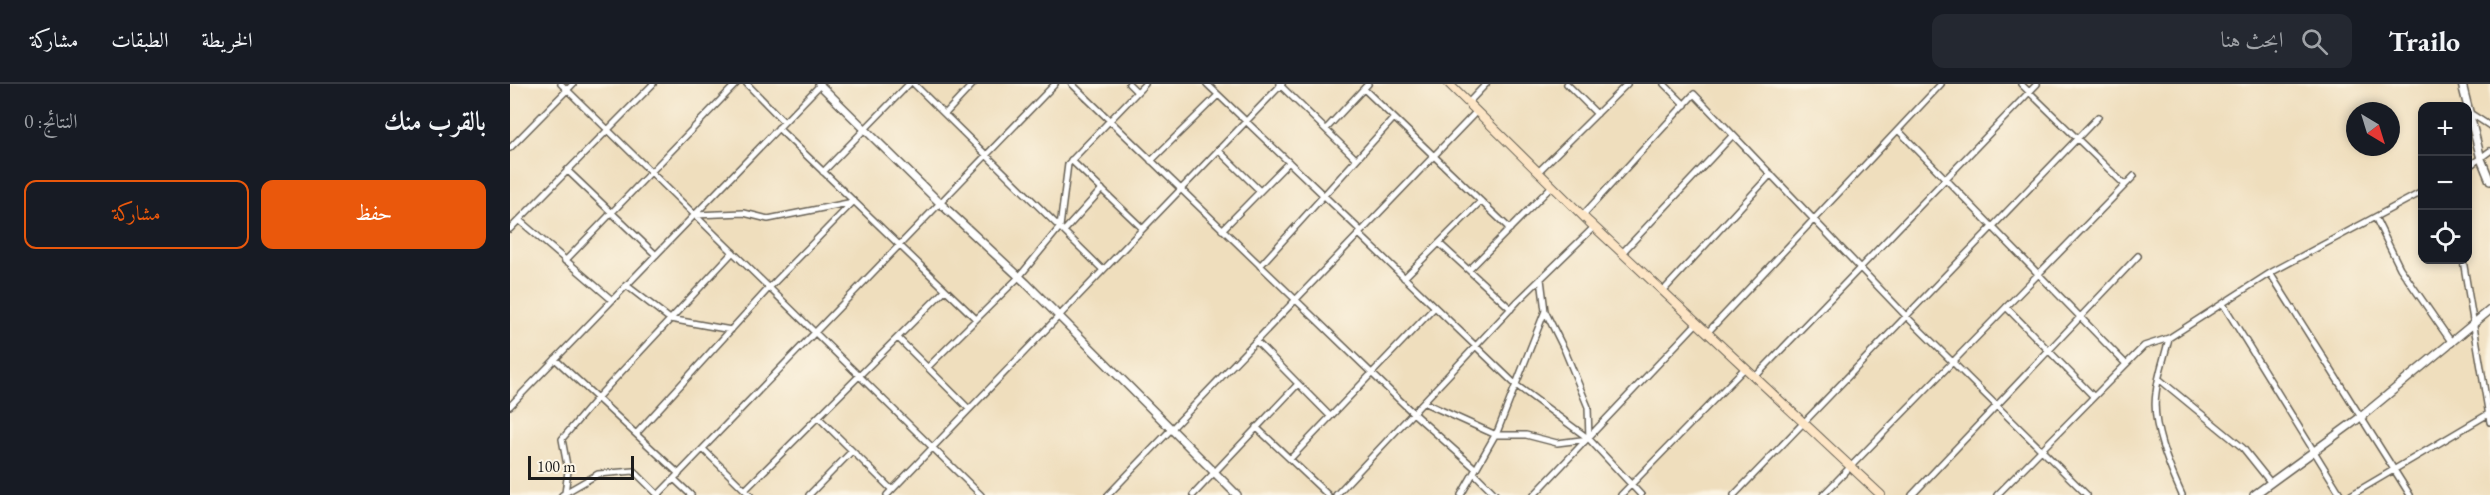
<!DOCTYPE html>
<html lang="ar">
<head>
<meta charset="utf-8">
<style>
	body { margin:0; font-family:"EB Garamond",Amiri,serif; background:#242831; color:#f1f3f6; direction:rtl }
	.controls { position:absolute; right:18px; top:18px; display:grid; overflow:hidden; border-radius:12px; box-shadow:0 3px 9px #0003 }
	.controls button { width:54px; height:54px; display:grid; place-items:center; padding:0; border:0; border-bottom:2px solid #363941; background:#171b24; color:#f1f3f6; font:30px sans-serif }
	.compass { position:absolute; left:1836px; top:18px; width:54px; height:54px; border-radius:50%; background:#171b24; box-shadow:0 3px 9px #0003; rotate:142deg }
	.scale { position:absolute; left:18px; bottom:15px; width:106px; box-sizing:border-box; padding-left:6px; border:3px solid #1c1c1c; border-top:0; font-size:16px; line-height:21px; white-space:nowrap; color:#1c1c1c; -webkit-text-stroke:4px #fcf5e5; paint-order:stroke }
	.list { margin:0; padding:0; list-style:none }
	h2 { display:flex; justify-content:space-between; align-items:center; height:78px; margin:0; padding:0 24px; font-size:26px }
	h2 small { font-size:20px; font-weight:400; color:#9ea1a6 }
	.actions { display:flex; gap:12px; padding:18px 24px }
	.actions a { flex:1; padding:14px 0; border:2px solid #ea580c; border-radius:12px; text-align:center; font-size:21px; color:#ea580c }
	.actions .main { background:#ea580c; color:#fff }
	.icon { flex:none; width:33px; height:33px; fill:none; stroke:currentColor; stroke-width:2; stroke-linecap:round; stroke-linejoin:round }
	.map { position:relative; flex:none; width:1980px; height:411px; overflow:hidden; direction:ltr }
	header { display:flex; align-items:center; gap:36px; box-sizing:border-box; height:84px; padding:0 30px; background:#171b24; border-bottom:2px solid #363941 }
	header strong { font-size:28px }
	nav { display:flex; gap:33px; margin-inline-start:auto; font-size:21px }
	.search { width:420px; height:54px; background:#242831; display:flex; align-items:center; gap:15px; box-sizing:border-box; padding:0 21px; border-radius:12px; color:#9ea1a6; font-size:22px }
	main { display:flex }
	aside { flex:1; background:#171b24 }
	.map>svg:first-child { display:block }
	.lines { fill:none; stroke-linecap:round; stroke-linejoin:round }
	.minor-casing { stroke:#666054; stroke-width:8 }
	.tertiary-casing { stroke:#666054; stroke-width:10 }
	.secondary-casing { stroke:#666054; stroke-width:10 }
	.minor { stroke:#fff; stroke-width:5 }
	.tertiary { stroke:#fff; stroke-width:7 }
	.secondary { stroke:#fde5c5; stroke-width:8 }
</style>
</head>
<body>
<header>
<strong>Trailo</strong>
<div class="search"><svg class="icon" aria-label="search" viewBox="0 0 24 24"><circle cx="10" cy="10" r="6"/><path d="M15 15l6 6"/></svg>ابحث هنا</div>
<nav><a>الخريطة</a><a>الطبقات</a><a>مشاركة</a></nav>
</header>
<main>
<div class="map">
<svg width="1980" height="411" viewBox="0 0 1980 411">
	<rect width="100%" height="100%" fill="#fcf5e5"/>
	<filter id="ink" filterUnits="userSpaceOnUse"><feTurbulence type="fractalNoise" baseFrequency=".0167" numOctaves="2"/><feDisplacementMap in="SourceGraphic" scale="12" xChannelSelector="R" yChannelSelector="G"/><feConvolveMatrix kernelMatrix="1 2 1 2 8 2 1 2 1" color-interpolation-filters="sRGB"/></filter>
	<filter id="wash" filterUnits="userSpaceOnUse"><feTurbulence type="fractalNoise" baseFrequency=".008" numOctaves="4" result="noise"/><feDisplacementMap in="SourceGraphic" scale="24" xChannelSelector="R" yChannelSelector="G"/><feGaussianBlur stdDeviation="1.35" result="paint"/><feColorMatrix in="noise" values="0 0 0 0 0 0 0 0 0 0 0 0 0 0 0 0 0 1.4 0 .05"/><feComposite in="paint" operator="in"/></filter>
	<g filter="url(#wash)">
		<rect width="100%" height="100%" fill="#efdebd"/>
	</g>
	<g filter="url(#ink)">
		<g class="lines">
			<defs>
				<path id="minor" d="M51 0 471 411
					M237 0 274 38
					M404 0 592 185
					M562 0 904 330 966 385
					M619 0 627 8
					M697 0 851 147
					M769 0 846 75
					M1057 0 1087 30
					M1154 0 1175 21
					M1511 0 1615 101
					M854 5 1000 145
					M958 19 976 0
					M1960 29 1980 42
					M435 30 463 0
					M268 44 466 235
					M816 45 858 0
					M1388 46 1615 279
					M0 64 63 0
					M708 66 750 107
					M561 76 632 144
					M641 77 708 11
					M1958 83 1980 67
					M57 86 146 171
					M313 88 399 0
					M1028 88 1117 0
					M1073 131 1184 10 1396 232 1577 411
					M1865 133 1890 184 1942 259
					M9 136 102 216
					M0 145 143 0
					M712 146 779 78
					M554 147 592 105
					M849 150 1006 301 1079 355 1131 411
					M929 159 1001 225
					M1112 169 1223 51
					M1953 176 1980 338
					M55 177 226 0
					M750 182 884 34
					M959 186 1042 102
					M1760 189 1900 411
					M894 194 971 117
					M116 201 160 235 221 246
					M1153 207 1261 90
					M1713 220 1831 411
					M1496 223 1583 312
					M1197 249 1431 0
					M388 254 459 325
					M1659 254C1655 272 1648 290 1646 309 1641 341 1659 382 1672 411
					M746 257 820 332
					M45 275 169 390
					M418 283 509 193 550 143 558 80 635 0
					M1245 293 1527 0
					M1649 295 1733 364 1761 399
					M915 319 986 351H1016L1047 359 1079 355 1078 323 1055 267 1035 227
					M0 322 311 0
					M309 334 382 406
					M746 343 818 411
					M126 350 259 204 343 118 258 135 234 129 185 131
					M193 365 240 411
					M780 375 925 223
					M964 389 986 411
					M164 395 181 411
					M235 406 435 206
					M55 409 88 390 124 387 148 411
					M52 411 55 409 58 387 52 355 87 314 223 168
					M148 411 545 0
					M299 411 342 367
					M377 411 772 0
					M598 411 967 27
					M683 411 788 300
					M826 411 1008 217 1084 143
					M951 411 988 346 1035 227 1031 195
					M1024 411 1187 239
					M1111 411 1235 284
					M1224 411 1588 33
					M1313 411 1624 92
					M1402 411 1628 172
					M1487 411 1634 262 1659 254 1760 189 1912 108
					M1841 411 1980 329"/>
				<path id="tertiary" d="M309 0 430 119 516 199 727 411
					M1952 0 1971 75 1980 97
					M1744 411 1852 332 1980 226"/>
				<path id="secondary" d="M939 0 1079 138 1371 411"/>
			</defs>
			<use href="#minor" class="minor-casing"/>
			<use href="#tertiary" class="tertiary-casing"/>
			<use href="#secondary" class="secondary-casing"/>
			<use href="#minor" class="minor"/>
			<use href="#tertiary" class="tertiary"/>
			<use href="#secondary" class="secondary"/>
		</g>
	</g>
</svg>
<div class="controls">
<button>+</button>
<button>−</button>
<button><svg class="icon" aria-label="locate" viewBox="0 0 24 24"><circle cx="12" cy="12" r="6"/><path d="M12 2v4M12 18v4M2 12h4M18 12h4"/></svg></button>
</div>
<svg class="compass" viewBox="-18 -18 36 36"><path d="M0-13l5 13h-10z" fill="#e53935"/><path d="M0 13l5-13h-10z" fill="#9ea1a6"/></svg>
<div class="scale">100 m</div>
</div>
<aside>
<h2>بالقرب منك<small>النتائج: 0</small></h2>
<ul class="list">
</ul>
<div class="actions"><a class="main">حفظ</a><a>مشاركة</a></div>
</aside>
</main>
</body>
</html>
